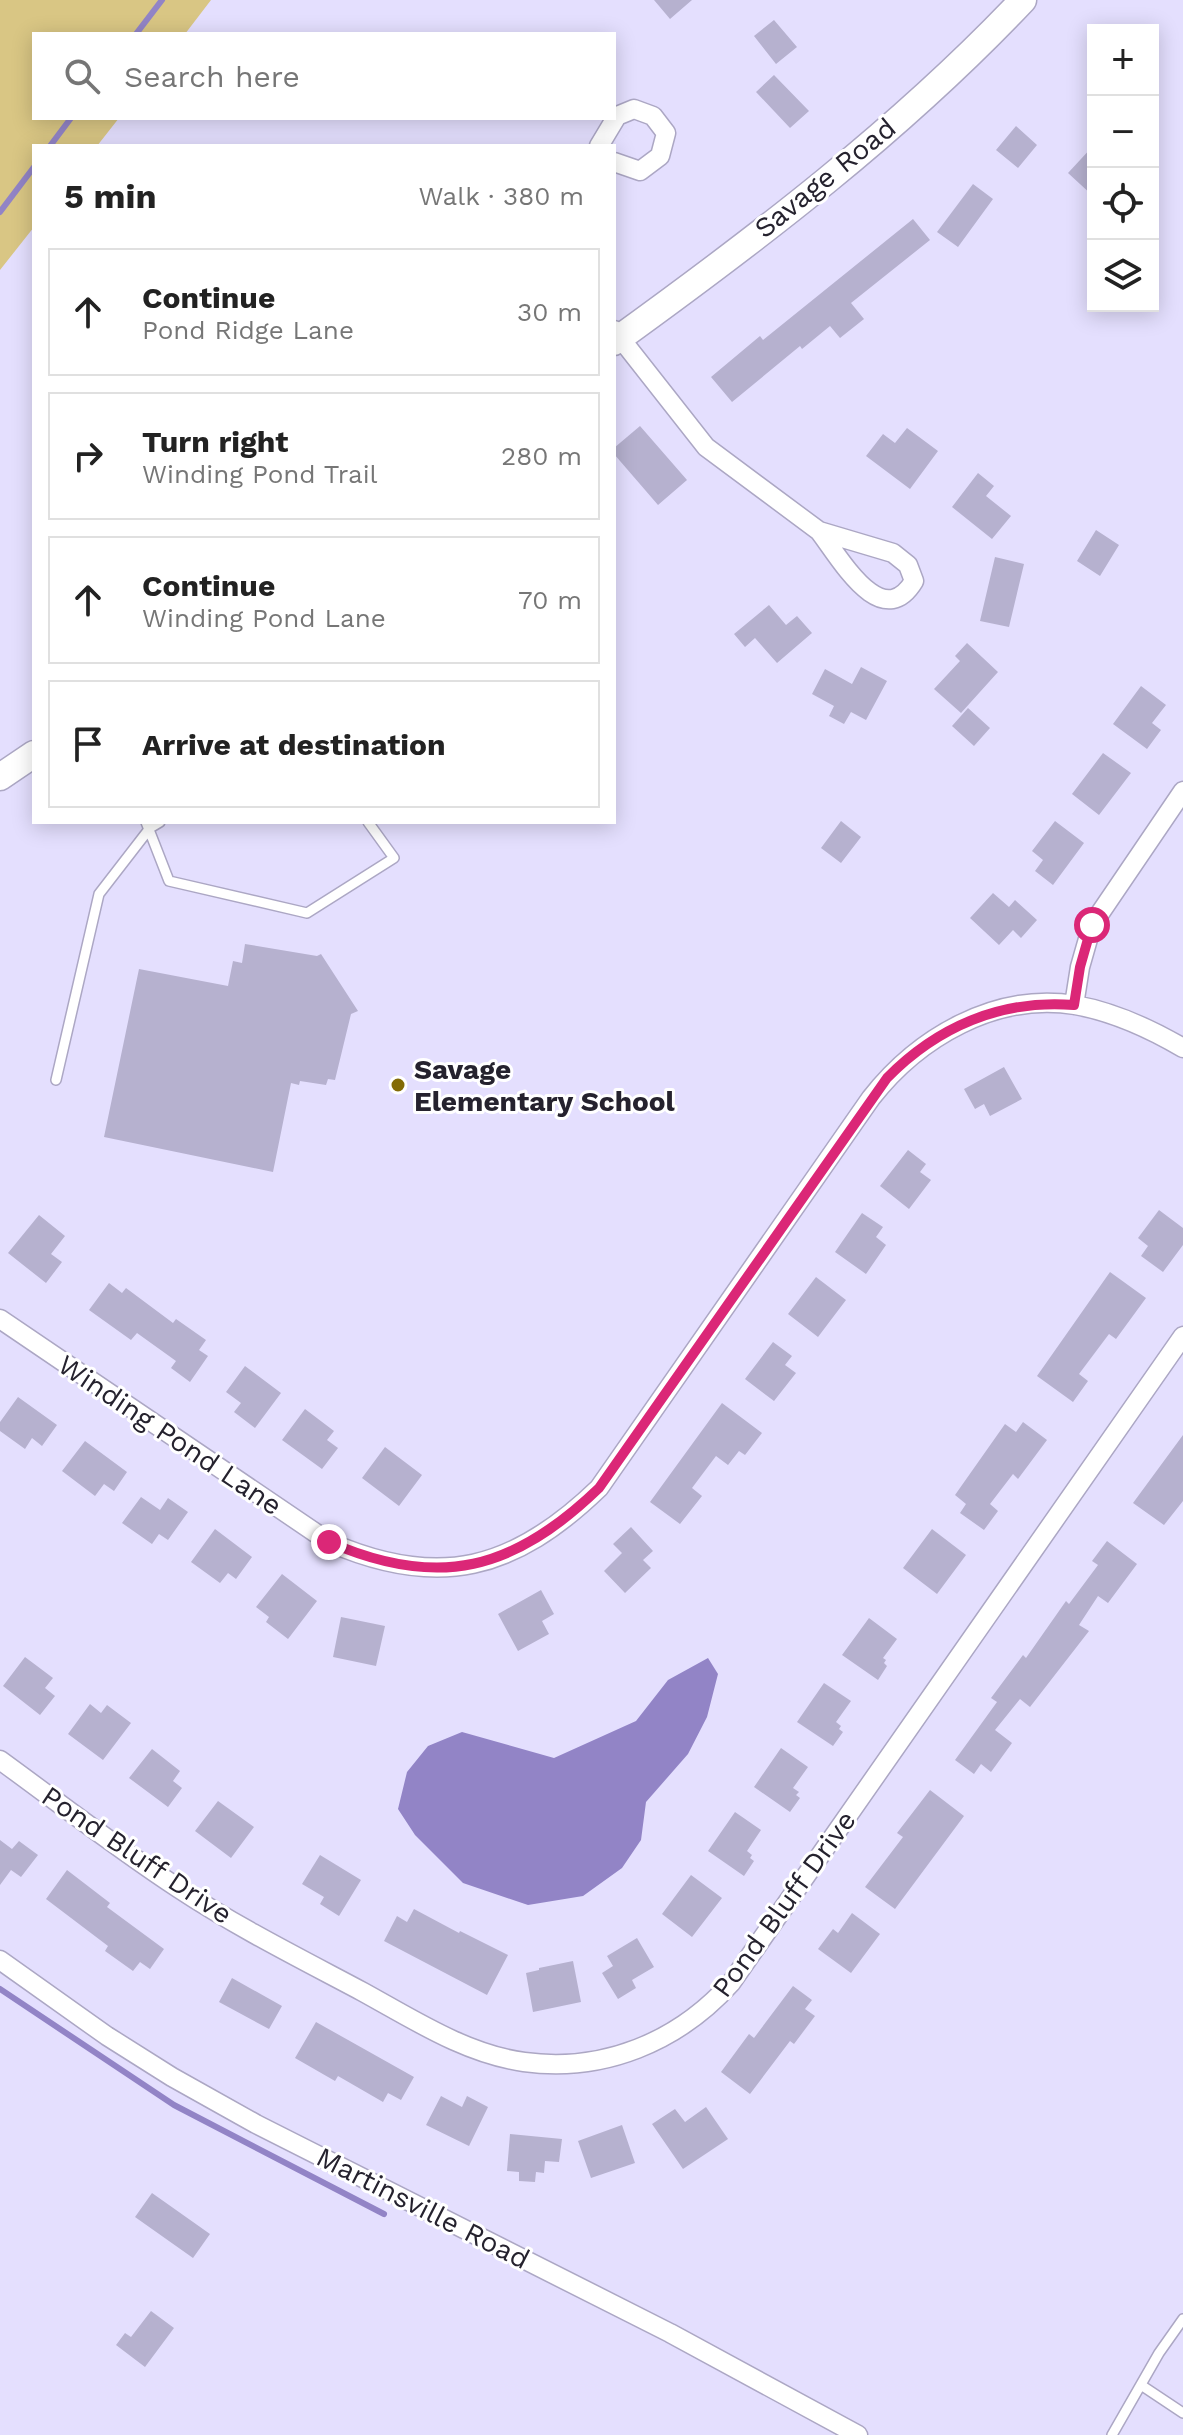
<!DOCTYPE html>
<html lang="en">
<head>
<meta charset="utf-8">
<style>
  :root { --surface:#fff; --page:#f6f6f6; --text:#222; --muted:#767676; --line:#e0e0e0 }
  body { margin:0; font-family:"Work Sans",sans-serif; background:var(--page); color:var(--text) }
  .controls { position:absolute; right:24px; top:24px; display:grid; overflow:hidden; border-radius:0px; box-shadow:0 4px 20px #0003 }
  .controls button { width:72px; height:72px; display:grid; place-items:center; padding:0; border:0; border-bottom:2px solid var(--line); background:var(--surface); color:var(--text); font:40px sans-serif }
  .stop { position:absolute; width:24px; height:24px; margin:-18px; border:6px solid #db2777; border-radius:50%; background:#fff }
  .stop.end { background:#db2777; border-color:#fff; box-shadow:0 2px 8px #0008 }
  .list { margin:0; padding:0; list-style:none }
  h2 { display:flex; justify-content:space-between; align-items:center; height:104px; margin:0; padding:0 32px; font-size:34px }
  h2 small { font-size:26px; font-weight:400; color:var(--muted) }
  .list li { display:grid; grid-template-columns:52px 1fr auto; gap:24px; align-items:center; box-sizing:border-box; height:128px; margin:0 16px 16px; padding:0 16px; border:2px solid var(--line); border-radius:0px }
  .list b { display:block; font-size:30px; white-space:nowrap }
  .list p { margin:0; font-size:26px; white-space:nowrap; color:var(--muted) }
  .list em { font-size:26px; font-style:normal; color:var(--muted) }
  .icon { flex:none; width:44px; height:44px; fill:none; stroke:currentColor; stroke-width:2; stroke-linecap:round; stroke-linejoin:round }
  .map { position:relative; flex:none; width:1183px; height:2435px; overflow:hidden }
  .search { position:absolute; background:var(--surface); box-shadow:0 4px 20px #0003; left:32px; top:32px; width:584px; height:88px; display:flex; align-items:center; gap:20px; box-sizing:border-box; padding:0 28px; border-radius:0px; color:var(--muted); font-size:30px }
  .panel { position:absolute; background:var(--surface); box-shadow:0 4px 20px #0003; left:32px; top:144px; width:584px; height:680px; border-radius:0px }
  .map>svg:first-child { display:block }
  .green { fill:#d9c684 }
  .water { fill:#9284c6 }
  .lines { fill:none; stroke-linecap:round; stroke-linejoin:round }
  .stream { stroke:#9284c6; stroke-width:6 }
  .building { fill:#b6b1cf }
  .lane-casing { stroke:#aca7c4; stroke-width:12 }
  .street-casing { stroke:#aca7c4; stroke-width:21 }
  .secondary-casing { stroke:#aca7c4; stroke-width:29 }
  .lane { stroke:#fff; stroke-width:9 }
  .street { stroke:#fff; stroke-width:18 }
  .secondary { stroke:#fff; stroke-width:26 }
  .route { stroke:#db2777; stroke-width:10 }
  .poi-dot { fill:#836b06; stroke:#fff; stroke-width:3 }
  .labels { text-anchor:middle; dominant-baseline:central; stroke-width:6; stroke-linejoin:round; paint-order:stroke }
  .street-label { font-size:28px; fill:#25222e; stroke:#fff }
  .poi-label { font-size:28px; font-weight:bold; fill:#25222e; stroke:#fff; text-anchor:start }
</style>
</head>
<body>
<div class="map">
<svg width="1183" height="2435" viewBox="0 0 1183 2435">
  <rect width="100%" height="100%" fill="#e4dffe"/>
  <path class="green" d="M 0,0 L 211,0 L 185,34 L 34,34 L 34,118 L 119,118 L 97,146 L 34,146 L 34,227 L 0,270 Z"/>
  <path class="water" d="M 708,1658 L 718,1674 L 707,1717 L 688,1754 L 646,1802 L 641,1840 L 622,1868 L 583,1896 L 528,1905 L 463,1883 L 415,1835 L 398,1809 L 407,1772 L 428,1746 L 462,1732 L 554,1758 L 636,1721 L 668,1680 Z"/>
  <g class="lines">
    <path class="stream" d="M 136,34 L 162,0
      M 50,146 L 71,118
      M 0,212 L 34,167
      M 0,1989 L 174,2105 L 384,2214"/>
  </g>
  <path class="building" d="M 654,0 L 692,0 L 670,19 Z
    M 774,20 L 797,47 L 776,64 L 754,36 Z
    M 774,75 L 809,111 L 790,128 L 756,92 Z
    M 1016,126 L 1037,145 L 1018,168 L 996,150 Z
    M 1093,146 L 1093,196 L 1068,173 Z
    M 973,184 L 993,199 L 958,247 L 937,232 Z
    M 913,219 L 930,240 L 851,303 L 864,319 L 840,338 L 830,326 L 802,349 L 800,346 L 732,402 L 711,377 L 760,336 L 763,340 Z
    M 640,426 L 687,480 L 658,505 L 614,454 L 614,448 Z
    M 907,428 L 938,451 L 910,489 L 866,456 L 883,434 L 895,443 Z
    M 978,473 L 994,486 L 986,496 L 1011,516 L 992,539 L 952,507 Z
    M 1096,530 L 1119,545 L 1100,576 L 1077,561 Z
    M 995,557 L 1024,564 L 1009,627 L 980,621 Z
    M 769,605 L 786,625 L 797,616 L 812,633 L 777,663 L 755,638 L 745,647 L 734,634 Z
    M 967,643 L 998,672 L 961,713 L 934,689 L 960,661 L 955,656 Z
    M 861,667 L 887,681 L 866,720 L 851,712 L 844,724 L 829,716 L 834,706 L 812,694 L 825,669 L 852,684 Z
    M 1141,686 L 1166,705 L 1152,723 L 1161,730 L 1147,749 L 1113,724 Z
    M 968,708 L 990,728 L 974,746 L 952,726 Z
    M 1103,753 L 1131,773 L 1099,815 L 1072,794 Z
    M 841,821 L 861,837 L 841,863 L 821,848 Z
    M 1055,821 L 1084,843 L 1053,885 L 1035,871 L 1043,860 L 1032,851 Z
    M 993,893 L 1009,907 L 1015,900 L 1037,920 L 1021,938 L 1013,930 L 999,945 L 970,918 Z
    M 245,944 L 317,956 L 321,954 L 358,1011 L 351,1014 L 335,1080 L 328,1079 L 326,1085 L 300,1081 L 299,1085 L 291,1083 L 273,1172 L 104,1137 L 139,969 L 228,986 L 233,961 L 242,963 Z
    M 1004,1067 L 1022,1099 L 990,1116 L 984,1104 L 975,1109 L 964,1089 Z
    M 908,1150 L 926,1164 L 920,1172 L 931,1180 L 909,1209 L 880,1186 Z
    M 1159,1210 L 1183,1228 L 1183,1245 L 1163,1272 L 1141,1256 L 1148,1246 L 1138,1238 Z
    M 862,1213 L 883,1227 L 876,1237 L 886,1245 L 866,1274 L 835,1252 Z
    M 39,1215 L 65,1236 L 51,1254 L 62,1262 L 46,1283 L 8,1253 Z
    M 1110,1272 L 1146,1298 L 1116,1339 L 1109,1334 L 1079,1374 L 1088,1381 L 1073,1402 L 1037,1376 Z
    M 816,1277 L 846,1300 L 818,1337 L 788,1314 Z
    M 109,1283 L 122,1293 L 126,1288 L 173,1323 L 176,1319 L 206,1340 L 199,1350 L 208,1356 L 190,1382 L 171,1368 L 176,1361 L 137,1333 L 131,1340 L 89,1310 Z
    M 773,1342 L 792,1356 L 785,1365 L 796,1373 L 774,1401 L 745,1379 Z
    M 245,1366 L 281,1393 L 255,1428 L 234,1412 L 241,1403 L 226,1392 Z
    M 18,1397 L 57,1425 L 42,1446 L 32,1438 L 25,1449 L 0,1431 L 0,1422 Z
    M 722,1403 L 762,1433 L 745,1455 L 739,1451 L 728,1465 L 716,1456 L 692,1488 L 702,1496 L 680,1524 L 650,1502 Z
    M 305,1409 L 334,1431 L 327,1440 L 338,1448 L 322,1469 L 282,1440 Z
    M 1023,1422 L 1047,1440 L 1018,1479 L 1013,1474 L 990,1504 L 998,1511 L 984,1530 L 960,1513 L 966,1504 L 955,1495 L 1005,1424 L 1016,1432 Z
    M 1183,1435 L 1183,1501 L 1164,1525 L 1133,1503 Z
    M 85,1441 L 127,1472 L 114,1491 L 104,1484 L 95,1496 L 62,1471 Z
    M 385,1447 L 422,1475 L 399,1506 L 362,1478 Z
    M 141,1497 L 160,1510 L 168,1498 L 188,1512 L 168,1540 L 159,1534 L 152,1544 L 122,1523 Z
    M 631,1527 L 653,1551 L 643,1560 L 651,1568 L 625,1593 L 604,1571 L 622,1553 L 613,1544 Z
    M 215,1529 L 252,1557 L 236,1579 L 228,1573 L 220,1583 L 191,1562 Z
    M 932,1529 L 966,1555 L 937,1594 L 903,1568 Z
    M 1107,1541 L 1137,1564 L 1108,1603 L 1098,1596 L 1079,1625 L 1089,1631 L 1030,1707 L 1020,1699 L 995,1730 L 1012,1743 L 991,1772 L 981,1764 L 974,1774 L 955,1760 L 997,1702 L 991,1698 L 1023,1655 L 1026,1658 L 1066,1601 L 1069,1604 L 1098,1565 L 1092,1561 Z
    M 282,1574 L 317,1601 L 288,1639 L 266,1622 L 269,1617 L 256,1607 Z
    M 541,1590 L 554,1614 L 542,1621 L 549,1634 L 518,1651 L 498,1614 Z
    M 341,1617 L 385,1626 L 376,1666 L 333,1657 Z
    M 869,1618 L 897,1639 L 883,1658 L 886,1660 L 884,1663 L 887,1666 L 878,1680 L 842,1655 Z
    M 25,1657 L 53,1678 L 45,1688 L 55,1696 L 40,1715 L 3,1686 Z
    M 824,1683 L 851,1701 L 836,1722 L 841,1726 L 839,1729 L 843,1732 L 833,1746 L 797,1722 Z
    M 90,1704 L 101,1713 L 107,1705 L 131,1723 L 103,1760 L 68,1734 Z
    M 781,1748 L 808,1767 L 793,1788 L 799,1792 L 796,1795 L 800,1798 L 790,1812 L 754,1787 Z
    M 152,1749 L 180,1771 L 173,1781 L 182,1788 L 168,1807 L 129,1778 Z
    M 930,1790 L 964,1816 L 895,1909 L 865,1887 L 903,1837 L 897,1833 Z
    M 218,1801 L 254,1827 L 231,1858 L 195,1831 Z
    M 735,1812 L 761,1830 L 747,1851 L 752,1855 L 750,1858 L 754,1861 L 744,1876 L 708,1851 Z
    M 0,1840 L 12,1849 L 19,1841 L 38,1855 L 21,1877 L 11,1870 L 0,1885 Z
    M 320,1855 L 361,1880 L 339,1916 L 320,1904 L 324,1897 L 302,1884 Z
    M 67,1870 L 110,1903 L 107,1907 L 164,1949 L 150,1969 L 140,1962 L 133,1971 L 105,1951 L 108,1946 L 46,1899 Z
    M 691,1875 L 722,1898 L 692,1937 L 662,1914 Z
    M 414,1909 L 459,1933 L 460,1931 L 508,1955 L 487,1995 L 384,1941 L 397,1916 L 407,1922 Z
    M 852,1913 L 880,1934 L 851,1973 L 818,1949 L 833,1929 L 838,1933 Z
    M 637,1938 L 654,1967 L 632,1980 L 636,1988 L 618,1999 L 602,1973 L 613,1966 L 607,1956 Z
    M 573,1961 L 581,2002 L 533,2012 L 526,1973 L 539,1970 L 539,1968 Z
    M 232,1978 L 282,2006 L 269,2029 L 219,2002 Z
    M 793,1986 L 812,2000 L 805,2009 L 815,2016 L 794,2044 L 790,2041 L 750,2094 L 721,2072 L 749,2034 L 754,2038 Z
    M 316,2022 L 414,2077 L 401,2100 L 388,2093 L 383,2102 L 338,2076 L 335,2081 L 295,2058 Z
    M 441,2096 L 462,2107 L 467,2096 L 488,2107 L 469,2146 L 426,2125 Z
    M 706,2107 L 728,2139 L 683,2169 L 652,2124 L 675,2109 L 685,2122 Z
    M 622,2125 L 635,2163 L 591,2178 L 578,2141 Z
    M 510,2134 L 562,2139 L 559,2162 L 545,2161 L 544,2173 L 536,2172 L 535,2182 L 519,2181 L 519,2172 L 507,2171 Z
    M 152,2193 L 210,2234 L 193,2258 L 135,2217 Z
    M 151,2311 L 174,2328 L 145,2367 L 116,2345 L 125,2333 L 131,2337 Z"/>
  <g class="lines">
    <g class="lane-casing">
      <path id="lane" d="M 146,822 L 169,881 L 307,913 L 394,858 L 368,822
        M 56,1080 L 99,894 L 150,828 L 160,822
        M 1141,2385 L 1183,2413
        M 1112,2435 L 1159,2353 L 1183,2319"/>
    </g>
    <g class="street-casing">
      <path id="street" d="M 599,146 L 617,116 L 634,109 L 653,116 L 666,133 L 660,156 L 640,171 L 614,162
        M 614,330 L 706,447 L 819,531 L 893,553 L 908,565 L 914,581 C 882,634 840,558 819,531
        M 1074,1005 L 1080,967 L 1092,925 L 1183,791
        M 0,1319 L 329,1542 C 439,1590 514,1570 599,1488 L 871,1098 C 918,1038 995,992 1075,1005 C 1114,1012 1149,1028 1183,1048
        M 0,1760 C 59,1803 117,1848 178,1888 C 237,1927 301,1959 363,1992 C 414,2020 466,2054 524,2062 C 603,2073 678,2042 731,1983 L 1183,1336
        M 0,1960 L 107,2036 L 172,2077 L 256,2124 L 670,2333 L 858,2435"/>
    </g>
    <g class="secondary-casing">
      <path id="secondary" d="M 614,342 C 758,238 901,129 1023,0
        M 0,777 L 34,754"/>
    </g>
    <use href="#lane" class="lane"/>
    <use href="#street" class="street"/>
    <use href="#secondary" class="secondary"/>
  </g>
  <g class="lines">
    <path class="route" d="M 329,1542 C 439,1590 514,1570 599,1488 L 887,1078 C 937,1027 1001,999 1074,1005 L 1080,967 L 1092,925"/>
  </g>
  <circle class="poi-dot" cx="398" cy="1085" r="8"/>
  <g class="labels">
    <g class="street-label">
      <text transform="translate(825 178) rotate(-39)">Savage Road</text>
      <text transform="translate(170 1435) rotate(34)">Winding Pond Lane</text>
      <text transform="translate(137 1855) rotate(34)">Pond Bluff Drive</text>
      <text transform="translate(784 1904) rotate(-54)">Pond Bluff Drive</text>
      <text transform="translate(423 2208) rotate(27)">Martinsville Road</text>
    </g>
    <g class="poi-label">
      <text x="414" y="1069">Savage<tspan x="414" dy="32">Elementary School</tspan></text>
    </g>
  </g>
</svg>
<div class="controls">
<button>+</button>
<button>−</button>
<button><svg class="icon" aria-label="locate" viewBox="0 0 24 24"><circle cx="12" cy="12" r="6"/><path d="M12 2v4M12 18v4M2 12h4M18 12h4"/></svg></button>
<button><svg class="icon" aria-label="layers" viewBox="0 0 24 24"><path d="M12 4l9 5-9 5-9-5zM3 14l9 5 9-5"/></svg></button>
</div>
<div class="stop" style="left:1092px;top:925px"></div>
<div class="stop end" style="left:329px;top:1542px"></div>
<div class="search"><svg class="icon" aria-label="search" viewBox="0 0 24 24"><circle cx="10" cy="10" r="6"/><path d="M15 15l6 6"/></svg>Search here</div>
<section class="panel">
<h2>5 min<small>Walk · 380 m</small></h2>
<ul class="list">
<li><svg class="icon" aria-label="ahead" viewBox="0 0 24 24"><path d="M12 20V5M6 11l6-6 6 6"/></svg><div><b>Continue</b><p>Pond Ridge Lane</p></div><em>30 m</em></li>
<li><svg class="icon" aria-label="right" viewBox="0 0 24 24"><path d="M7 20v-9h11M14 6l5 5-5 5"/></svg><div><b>Turn right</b><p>Winding Pond Trail</p></div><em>280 m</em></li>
<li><svg class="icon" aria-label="ahead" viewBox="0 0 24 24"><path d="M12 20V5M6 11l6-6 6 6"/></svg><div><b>Continue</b><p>Winding Pond Lane</p></div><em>70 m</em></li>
<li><svg class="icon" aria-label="arrive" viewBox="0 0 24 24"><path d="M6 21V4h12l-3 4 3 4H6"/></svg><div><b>Arrive at destination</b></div></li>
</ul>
</section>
</div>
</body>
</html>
